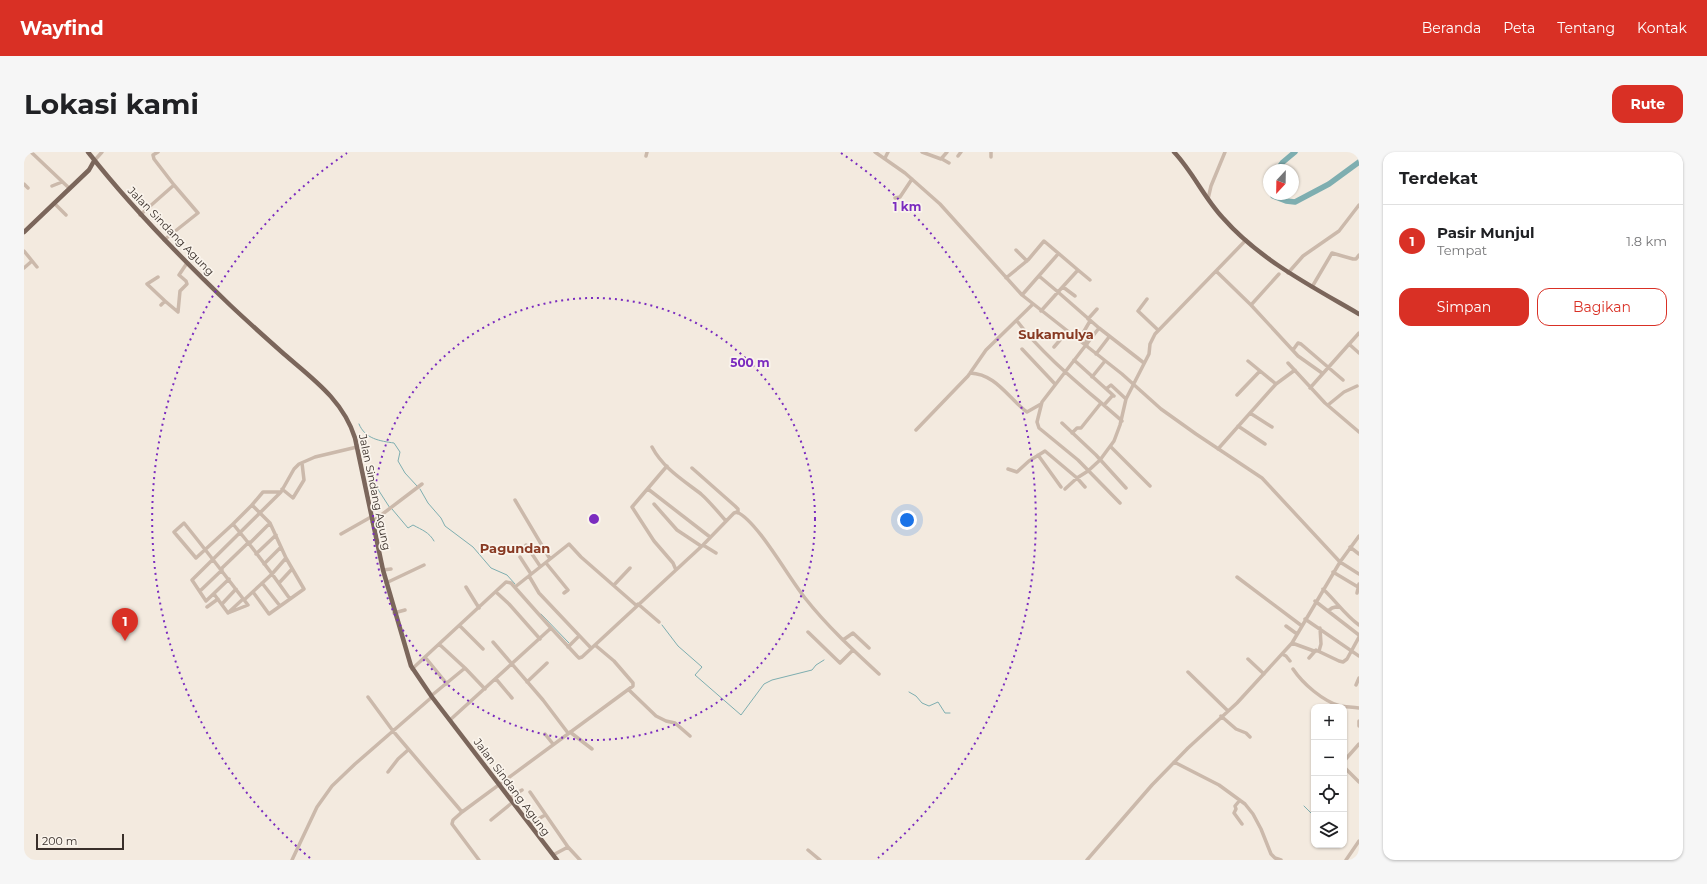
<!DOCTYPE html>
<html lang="id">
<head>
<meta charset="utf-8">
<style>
  :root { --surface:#fff; --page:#f6f6f6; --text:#202124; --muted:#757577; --line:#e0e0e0; --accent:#d93025 }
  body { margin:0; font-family:Montserrat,sans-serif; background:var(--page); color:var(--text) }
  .controls { position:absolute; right:12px; bottom:12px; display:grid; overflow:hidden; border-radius:8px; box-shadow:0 1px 3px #0004 }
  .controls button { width:36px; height:36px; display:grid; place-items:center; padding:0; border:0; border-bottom:1px solid var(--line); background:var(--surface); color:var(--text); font:20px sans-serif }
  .compass { position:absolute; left:1239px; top:12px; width:36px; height:36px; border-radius:50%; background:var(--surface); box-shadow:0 1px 3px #0004; rotate:202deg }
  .scale { position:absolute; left:12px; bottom:10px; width:88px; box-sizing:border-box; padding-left:4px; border:2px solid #392f2a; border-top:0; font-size:11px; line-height:14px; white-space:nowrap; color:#392f2a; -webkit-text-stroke:3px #faf4ec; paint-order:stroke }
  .you { position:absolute; left:883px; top:368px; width:14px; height:14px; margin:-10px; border:3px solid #fff; border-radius:50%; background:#1a73e8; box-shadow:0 0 0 6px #1a73e833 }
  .badge { display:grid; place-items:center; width:26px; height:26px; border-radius:50%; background:var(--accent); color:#fff; font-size:13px; font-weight:700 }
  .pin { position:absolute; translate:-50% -33px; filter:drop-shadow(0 1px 2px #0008) }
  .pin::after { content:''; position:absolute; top:21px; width:14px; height:12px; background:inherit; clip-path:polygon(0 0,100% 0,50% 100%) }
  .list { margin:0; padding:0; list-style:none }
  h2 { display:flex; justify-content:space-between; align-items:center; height:52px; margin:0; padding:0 16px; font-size:17px }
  h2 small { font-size:13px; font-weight:400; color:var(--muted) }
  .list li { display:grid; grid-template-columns:26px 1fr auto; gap:12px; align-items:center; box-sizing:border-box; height:72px; padding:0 16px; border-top:1px solid var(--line) }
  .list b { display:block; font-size:15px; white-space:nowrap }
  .list p { margin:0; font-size:13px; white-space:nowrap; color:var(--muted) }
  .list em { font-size:13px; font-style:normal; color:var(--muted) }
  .actions { display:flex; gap:8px; padding:12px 16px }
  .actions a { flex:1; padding:9px 0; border:1px solid var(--accent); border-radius:12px; text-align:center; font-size:14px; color:var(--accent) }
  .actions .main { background:var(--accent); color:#fff }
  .icon { flex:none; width:22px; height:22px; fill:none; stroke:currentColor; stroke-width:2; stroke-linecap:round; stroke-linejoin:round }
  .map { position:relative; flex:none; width:1335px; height:708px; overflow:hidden; border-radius:12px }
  header { display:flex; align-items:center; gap:24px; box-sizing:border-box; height:56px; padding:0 20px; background:var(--accent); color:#fff }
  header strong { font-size:19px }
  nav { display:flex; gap:22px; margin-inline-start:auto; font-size:14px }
  .intro { display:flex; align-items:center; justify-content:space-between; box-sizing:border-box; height:96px; padding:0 24px }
  h1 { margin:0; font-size:28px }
  .button { padding:10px 18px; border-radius:12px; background:var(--accent); color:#fff; font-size:14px; font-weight:700 }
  main { display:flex; gap:24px; padding:0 24px }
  aside { flex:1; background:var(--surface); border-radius:12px; box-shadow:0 1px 3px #0004 }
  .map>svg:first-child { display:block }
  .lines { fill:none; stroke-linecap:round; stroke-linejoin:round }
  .stream { stroke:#7eaeb0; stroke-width:1 }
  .river { stroke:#7eaeb0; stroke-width:5.5 }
  .minor { stroke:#cbb9ab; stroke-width:3.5 }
  .major { stroke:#7b665b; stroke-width:4.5 }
  .ring { fill:none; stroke:#7b2cbf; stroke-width:2; stroke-dasharray:2 4 }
  .labels { text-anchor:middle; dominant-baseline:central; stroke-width:3.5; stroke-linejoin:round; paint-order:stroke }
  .street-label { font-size:11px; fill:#392f2a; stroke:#faf4ec }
  .quarter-label { font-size:13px; font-weight:bold; fill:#883a23; stroke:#faf4ec }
  .centre { fill:#7b2cbf; stroke:#faf4ec; stroke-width:2 }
  .ring-label { font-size:12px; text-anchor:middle; font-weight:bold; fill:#7b2cbf; stroke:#faf4ec; stroke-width:3.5; stroke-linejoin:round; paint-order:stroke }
</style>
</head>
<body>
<header>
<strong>Wayfind</strong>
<nav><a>Beranda</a><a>Peta</a><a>Tentang</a><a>Kontak</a></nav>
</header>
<div class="intro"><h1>Lokasi kami</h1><a class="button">Rute</a></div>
<main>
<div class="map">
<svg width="1335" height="708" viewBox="0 0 1335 708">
  <rect width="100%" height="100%" fill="#f3eadf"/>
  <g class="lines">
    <path class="stream" d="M 335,272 C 341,287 356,289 370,291 L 376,300 L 374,309 L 381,321 L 393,334
      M 346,325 L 366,356
      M 396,337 L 404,351 L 417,366 L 421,374 L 449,395 L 467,416 L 483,423 L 491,432
      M 368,357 L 384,376 L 389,373 C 398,378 405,380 410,389
      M 517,462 L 545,491
      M 638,473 L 654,494 L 678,515 L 671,523 L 717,563 L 740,532 L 748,528 L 788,518 L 792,513 L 800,508
      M 885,540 L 892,544 L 898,551 L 905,554 L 914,550 L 921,561 L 926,561
      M 1280,654 L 1290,664"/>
    <path class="river" d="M 1253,18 L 1259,10 L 1271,0
      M 1249,42 L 1249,44 L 1262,49 L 1271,50 L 1305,32 L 1335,10"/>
    <path class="minor" d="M 7,0 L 45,36
      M 134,0 L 129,3 L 130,7 L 150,33 L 174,61 L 140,88
      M 851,0 L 881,21 L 916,52 L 998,143 L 1098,222 L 1137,257 L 1172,282 L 1238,326 L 1316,410 L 1335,422
      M 898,0 L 917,7 L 923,0
      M 967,0 L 967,5
      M 0,3 L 3,0
      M 622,4 L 623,0
      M 934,4 L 937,0
      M 861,6 L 864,0
      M 918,7 L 925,11
      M 70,9 L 78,0
      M 0,32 L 4,36
      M 28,34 L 38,30
      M 871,46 L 876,45 L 888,27
      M 1184,47 L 1187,34 L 1201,0
      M 30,51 L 42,63
      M 116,63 L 150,33
      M 992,98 L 1003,109
      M 0,99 L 13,115
      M 0,116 L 8,109
      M 1054,118 L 1066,128
      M 1192,119 L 1227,153 L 1255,122
      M 1264,121 L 1279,104 L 1315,79 L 1335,53
      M 134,125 L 123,132 L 141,149
      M 982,126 L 1004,108 L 1020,89 L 1054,118 L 1034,140 L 1015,124
      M 1039,135 L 1051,144
      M 1288,135 L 1308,101 L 1329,107 L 1332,107 L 1335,103
      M 998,143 L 1034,102
      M 1123,147 L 1114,159 L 1134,178
      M 137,153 L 141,149 L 154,160 L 156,139 L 163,132 L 162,129 L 155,123 L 163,111
      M 1227,153 L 1274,204 L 1298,221
      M 1017,159 L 1034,140 L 1075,176
      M 1064,167 L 1073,157
      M 993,169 C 1021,206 1063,238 1098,269
      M 1325,192 L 1335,201
      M 1063,193 L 1062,190 L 1064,186 L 1059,181 L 1066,169
      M 1030,195 L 1043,180
      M 998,197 L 1031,232
      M 1269,198 L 1274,191 L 1277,192 L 1319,228
      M 1072,202 L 1085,185
      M 1050,208 L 1090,244
      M 1224,209 L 1252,232
      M 1264,211 L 1301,251 L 1335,280
      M 946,221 C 972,222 984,246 1003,260 L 1017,252
      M 1068,225 L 1081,209
      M 1286,236 L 1335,181
      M 1082,237 L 1087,233 L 1102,247
      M 1213,243 L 1236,219
      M 1080,253 L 1089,243
      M 1304,253 L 1320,240 L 1333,234
      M 1226,261 L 1248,275
      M 1038,271 L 1072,303 L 1102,336
      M 1214,274 L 1241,292
      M 892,278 L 944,224 L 962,198 L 1009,152
      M 1048,281 L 1053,276 L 1057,276 L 1077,251
      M 628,295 C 639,316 659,328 677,342 C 686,350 694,360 702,369
      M 1087,295 L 1126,334
      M 1194,297 L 1252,232 L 1271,218
      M 1014,303 L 1037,335
      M 643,314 L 608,355 L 630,389 L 649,411 L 652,418
      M 668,316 L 711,354 L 714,357 L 714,361
      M 984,317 L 993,320 L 1005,309 L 1021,299 L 1053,326 L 1064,319 L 1076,308 L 1090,289 L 1096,273 L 1102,247 L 1125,202 L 1126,192 L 1131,182 L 1222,88
      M 258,337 L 269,346 L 280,328 L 278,311
      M 624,337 L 686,385
      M 1041,337 L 1053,326 L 1061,335
      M 491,348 L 526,407
      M 1096,351 L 1054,308 L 1015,276 L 1013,270 L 1018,250 L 1075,176 L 1120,211
      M 630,352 L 653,378 L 677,394
      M 228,353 L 239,340 L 257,340
      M 348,370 L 398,332
      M 209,372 L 228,353 L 246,371 L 262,406 L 248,422 L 220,448
      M 317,382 L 347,365
      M 226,391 L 246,371
      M 502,393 L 516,414
      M 679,393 L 692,401
      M 1326,395 L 1335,402
      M 232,402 L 252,383
      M 496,405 L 507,422
      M 522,411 L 544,438 L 540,441
      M 240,412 L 257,395
      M 197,417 L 225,390
      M 359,418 L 367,417
      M 1309,420 L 1334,435
      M 505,424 L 515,441 L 567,496
      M 1213,425 L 1278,474
      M 205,427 L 182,449 L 168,428 L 257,340 L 270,317 L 275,312 L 291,305 L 333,295
      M 238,431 L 256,454
      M 255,431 L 268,417
      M 362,431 L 400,413
      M 590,433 L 606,416
      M 442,435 L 455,456
      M 491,435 L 545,392 L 557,405 L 613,454
      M 1299,437 C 1312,449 1321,463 1335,473
      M 176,439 L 198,418
      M 229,440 L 245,462 L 280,437 L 262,406
      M 472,440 L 485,452 L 516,487
      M 1333,441 L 1335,432
      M 190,442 L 204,461
      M 1291,449 L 1335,483
      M 198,452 L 212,437
      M 614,452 L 635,470
      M 183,455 L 194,447
      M 206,459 L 219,447
      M 1304,459 L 1308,456 L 1315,454
      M 204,461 L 224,453 C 203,426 182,398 160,371 L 150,380 L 172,406 L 209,372 C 229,396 248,421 266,447
      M 370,461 L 381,458
      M 1281,467 L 1335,504
      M 436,474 L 459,497
      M 1262,474 L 1273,482
      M 784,480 L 816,511 L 829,498
      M 819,488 L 829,481 L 845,496
      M 469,490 L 519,548 L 544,581
      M 1268,491 L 1290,499 L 1294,499 L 1315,509 L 1319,510 L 1323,507 L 1335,485
      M 415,492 L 441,516
      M 544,495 L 555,484
      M 1295,499 L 1297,492 L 1296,476
      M 1258,502 L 1262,504 L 1266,509
      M 401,505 L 423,532
      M 1285,506 L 1292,498
      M 1224,507 L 1240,522
      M 388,517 L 482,430 L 487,431 L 527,476
      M 1269,517 C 1279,532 1299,549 1316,554 C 1322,555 1329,555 1335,556
      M 1164,520 L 1204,559
      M 472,527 L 488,546
      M 503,530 L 523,511
      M 1332,533 L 1335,526
      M 605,538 L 632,564 L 642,569 L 651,571 L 666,584
      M 407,544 L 441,516 L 461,537
      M 344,545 L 369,579 L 438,660 L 609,534 L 609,531 L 590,509 L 571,493
      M 1197,564 L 1212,577 L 1222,581 L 1226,585
      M 426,568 L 527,476 L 553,504 L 555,506 L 558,505 L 679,393 L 710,361 L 713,360 C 734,370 764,425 781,446 C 803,474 829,498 855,522
      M 1335,569 L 1335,574
      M 546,580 L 568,597
      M 521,582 L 529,592
      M 1320,609 L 1335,592
      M 1150,610 L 1195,633 L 1221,652 L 1229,662 L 1237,677 L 1247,702 L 1251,706 L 1257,708
      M 1320,615 L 1335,630
      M 364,620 L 374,607 L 384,598
      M 506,640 L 544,695
      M 485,646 L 498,638
      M 1216,648 L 1211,654 L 1212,657 L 1210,661 L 1218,672
      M 438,660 L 429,668 L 428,672 L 455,708
      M 467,668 L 489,650
      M 506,672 L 521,663
      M 784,698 L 796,708
      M 529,703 L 544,695 L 556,708
      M 268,708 L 293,655 L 308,634 L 331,612 L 408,545
      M 1063,708 L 1128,633 L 1164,596 L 1213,551 L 1268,491 L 1316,410 L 1335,384
      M 1322,708 L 1335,689"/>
    <path class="major" d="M 64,0 C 107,55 156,105 206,153 C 224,170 242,186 260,202 C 289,227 319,248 331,286 L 359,418 L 387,514 L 408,545 L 533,708
      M 1150,0 C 1169,20 1180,46 1199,66 C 1236,108 1287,134 1335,162
      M 0,80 L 65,18 L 70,9"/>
  </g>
  <g class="ring">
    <circle cx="570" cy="367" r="221"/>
    <path d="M286 706A442 442 0 0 1 323 1M817 1A442 442 0 0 1 854 706"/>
  </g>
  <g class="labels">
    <g class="street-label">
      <text transform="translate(147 79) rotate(46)">Jalan Sindang Agung</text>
      <text transform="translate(351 340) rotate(78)">Jalan Sindang Agung</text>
      <text transform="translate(488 635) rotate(53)">Jalan Sindang Agung</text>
    </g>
    <g class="quarter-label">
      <text x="1032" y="182">Sukamulya</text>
      <text x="491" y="396">Pagundan</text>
    </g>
  </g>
  <circle cx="570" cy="367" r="6" class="centre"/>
  <g class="ring-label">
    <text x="883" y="59">1 km</text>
    <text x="726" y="215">500 m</text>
  </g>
</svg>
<div class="controls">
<button>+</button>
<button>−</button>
<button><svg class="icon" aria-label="locate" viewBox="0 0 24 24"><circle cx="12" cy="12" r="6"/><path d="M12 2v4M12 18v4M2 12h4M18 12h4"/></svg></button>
<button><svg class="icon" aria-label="layers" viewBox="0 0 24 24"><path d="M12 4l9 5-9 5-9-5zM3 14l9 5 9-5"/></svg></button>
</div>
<svg class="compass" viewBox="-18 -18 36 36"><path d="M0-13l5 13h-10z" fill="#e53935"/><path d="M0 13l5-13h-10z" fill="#757577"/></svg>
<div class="scale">200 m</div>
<div class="you"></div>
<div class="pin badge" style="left:101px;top:489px">1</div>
</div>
<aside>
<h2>Terdekat<small></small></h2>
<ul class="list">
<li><span class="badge">1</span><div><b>Pasir Munjul</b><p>Tempat</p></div><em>1.8 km</em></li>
</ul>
<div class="actions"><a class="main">Simpan</a><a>Bagikan</a></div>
</aside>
</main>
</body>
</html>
